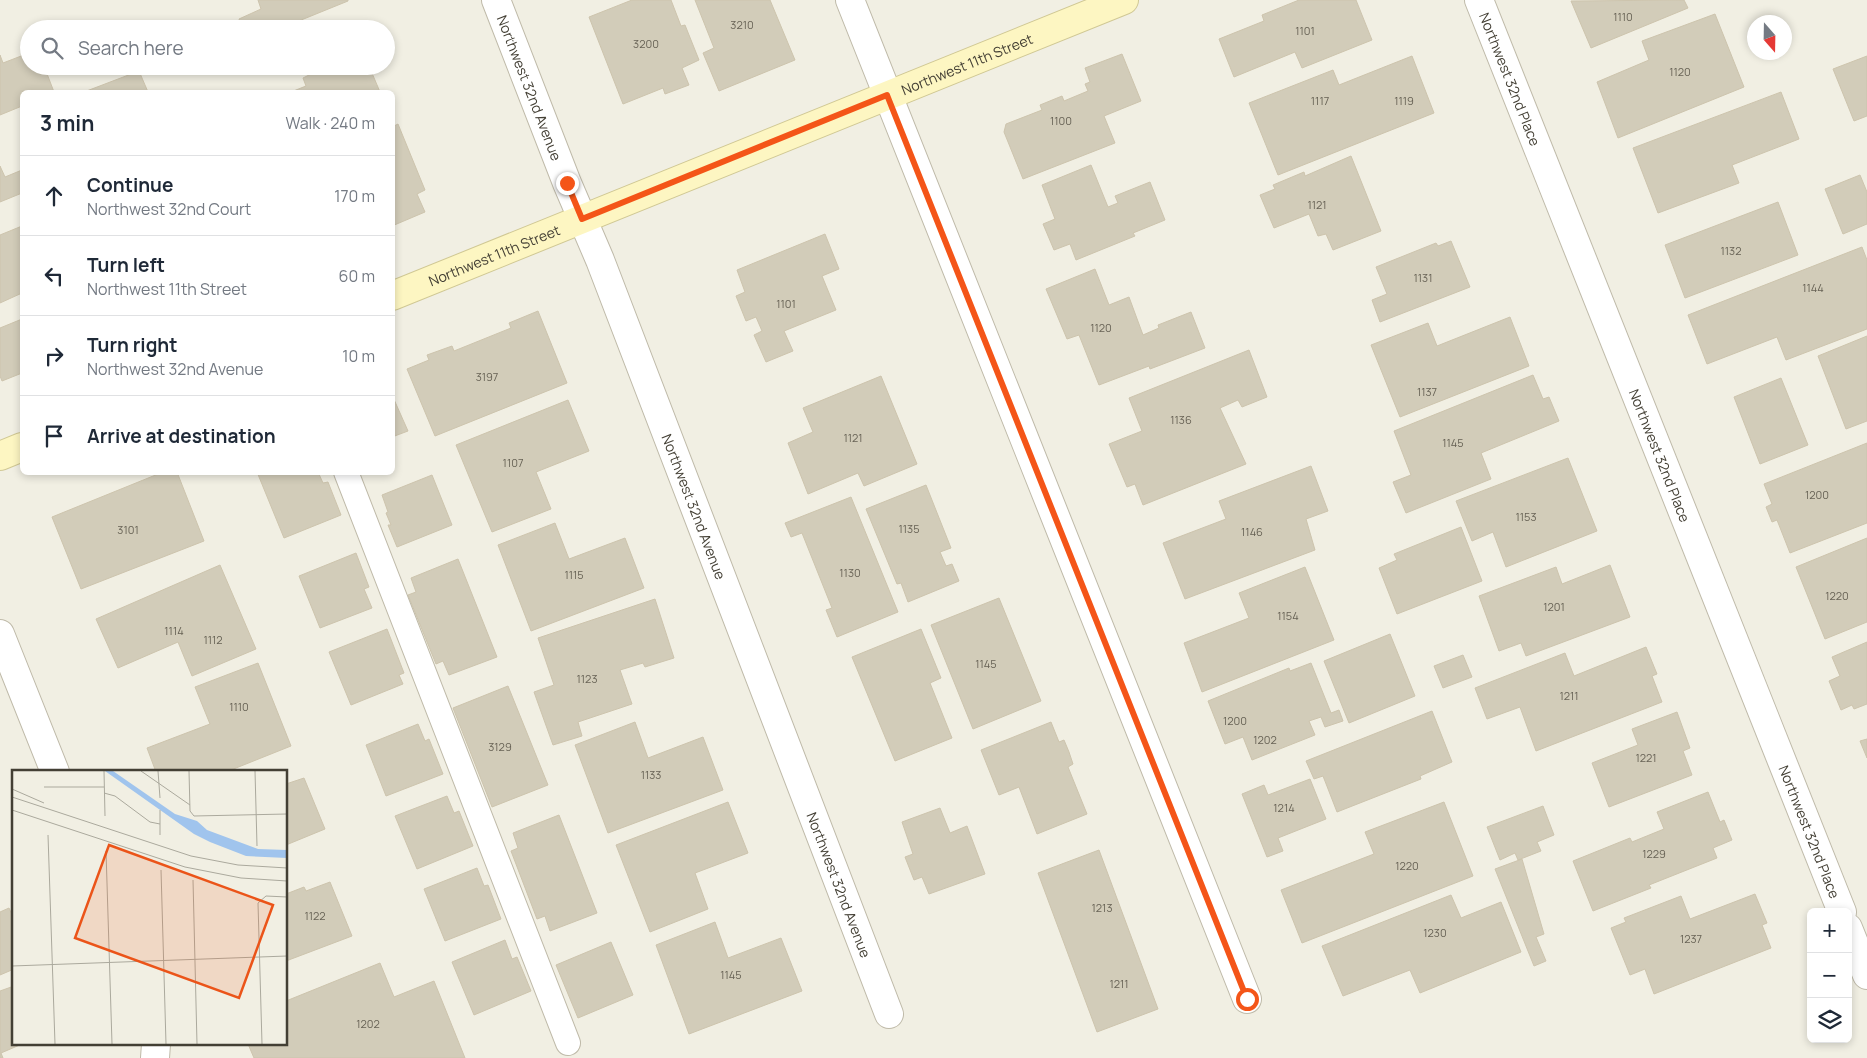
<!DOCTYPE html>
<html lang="en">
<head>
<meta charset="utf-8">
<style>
  :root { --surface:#fff; --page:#f2f2f3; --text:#1f2937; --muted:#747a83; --line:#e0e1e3 }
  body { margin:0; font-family:Manrope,sans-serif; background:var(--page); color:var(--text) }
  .controls { position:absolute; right:15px; bottom:15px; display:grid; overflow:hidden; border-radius:8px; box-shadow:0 2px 8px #0003 }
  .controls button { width:45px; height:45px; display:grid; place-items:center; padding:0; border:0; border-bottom:1px solid var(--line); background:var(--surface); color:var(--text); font:25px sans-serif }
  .compass { position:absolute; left:1747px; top:15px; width:45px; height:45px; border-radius:50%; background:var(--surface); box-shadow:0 2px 8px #0003; rotate:160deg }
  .stop { position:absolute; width:15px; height:15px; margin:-11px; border:4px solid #f45518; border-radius:50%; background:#fff }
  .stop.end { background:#f45518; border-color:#fff; box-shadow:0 1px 5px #0008 }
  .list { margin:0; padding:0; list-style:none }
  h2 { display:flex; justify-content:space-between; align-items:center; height:65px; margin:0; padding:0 20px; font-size:21px }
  h2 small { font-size:16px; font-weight:400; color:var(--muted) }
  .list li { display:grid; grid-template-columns:32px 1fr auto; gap:15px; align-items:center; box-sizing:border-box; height:80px; padding:0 20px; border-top:1px solid var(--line) }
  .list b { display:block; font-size:19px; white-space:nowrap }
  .list p { margin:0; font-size:16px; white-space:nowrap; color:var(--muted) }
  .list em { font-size:16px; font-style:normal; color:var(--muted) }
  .icon { flex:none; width:28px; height:28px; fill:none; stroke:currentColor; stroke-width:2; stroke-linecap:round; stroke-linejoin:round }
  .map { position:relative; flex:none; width:1867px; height:1058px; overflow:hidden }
  .search { position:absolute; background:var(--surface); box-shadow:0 2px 8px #0003; left:20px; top:20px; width:375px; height:55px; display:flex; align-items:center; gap:12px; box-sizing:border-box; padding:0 18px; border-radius:28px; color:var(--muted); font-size:19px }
  .panel { position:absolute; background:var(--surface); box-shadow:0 2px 8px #0003; left:20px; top:90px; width:375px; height:385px; border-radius:8px }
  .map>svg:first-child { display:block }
  .building { fill:#d2ccb9; stroke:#cdc4ad }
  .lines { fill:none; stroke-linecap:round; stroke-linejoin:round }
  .lane-casing { stroke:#bfbaa9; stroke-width:26 }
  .street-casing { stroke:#bfbaa9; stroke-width:30 }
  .secondary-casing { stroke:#d0c894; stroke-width:30 }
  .lane { stroke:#fff; stroke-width:24 }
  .street { stroke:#fff; stroke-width:28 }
  .secondary { stroke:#fdf6c2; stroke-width:28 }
  .route { stroke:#f45518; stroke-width:6 }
  .labels { text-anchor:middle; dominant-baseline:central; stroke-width:4.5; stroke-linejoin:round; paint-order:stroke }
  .number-label { font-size:11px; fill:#676255 }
  .street-label { font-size:14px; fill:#433f34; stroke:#fff }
  .inset-road { fill:none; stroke:#aba99d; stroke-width:1 }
  .view { fill:#eb5419; fill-opacity:0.15; stroke:#eb5419; stroke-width:2.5 }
  .inset-edge { fill:none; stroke:#433f34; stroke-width:2.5 }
</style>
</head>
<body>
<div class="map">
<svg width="1867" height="1058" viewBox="0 0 1867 1058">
  <rect width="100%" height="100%" fill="#f1efe3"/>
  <path class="building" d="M 258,0 L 348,0 L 348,1 L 279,29 L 242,29 L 239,19 L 261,9 Z
    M 632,0 L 671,0 L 681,26 L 685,25 L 699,60 L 682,68 L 689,85 L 665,94 L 663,88 L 623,104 L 589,17 Z
    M 695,0 L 770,0 L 795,60 L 719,91 L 703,53 L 714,48 Z
    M 1299,0 L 1356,0 L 1372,40 L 1302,68 L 1295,52 L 1234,77 L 1219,39 L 1264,21 L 1262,15 Z
    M 1684,0 L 1688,8 L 1591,48 L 1571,1 Z
    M 1715,14 L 1744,87 L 1618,138 L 1597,82 L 1649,60 L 1642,41 Z
    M 29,53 L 29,66 L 44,66 L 54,92 L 22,92 L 22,106 L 0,115 L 0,55 L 3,63 Z
    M 1122,54 L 1141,101 L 1104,116 L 1115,143 L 1023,179 L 1004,132 L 1006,124 L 1042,110 L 1040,105 L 1062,96 L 1064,101 L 1088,91 L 1085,84 L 1090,82 L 1085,68 Z
    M 1412,56 L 1434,113 L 1278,175 L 1249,103 L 1333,70 L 1339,85 Z
    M 1867,56 L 1867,116 L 1854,121 L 1833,69 Z
    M 313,66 L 369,66 L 380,92 L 291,92 L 306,86 L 303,78 L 315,72 Z
    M 139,71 L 148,92 L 84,92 Z
    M 1781,92 L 1799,139 L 1732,165 L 1739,183 L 1658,213 L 1633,148 Z
    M 398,124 L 425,190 L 417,194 L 425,212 L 392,226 L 392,127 Z
    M 1351,156 L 1381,231 L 1333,250 L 1326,234 L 1318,236 L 1309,214 L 1274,228 L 1260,195 L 1275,189 L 1273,185 L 1304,172 L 1305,176 Z
    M 1091,165 L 1108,207 L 1118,203 L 1115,196 L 1150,182 L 1165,220 L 1133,233 L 1135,236 L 1076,260 L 1070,244 L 1054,250 L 1043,224 L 1055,219 L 1042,185 Z
    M 0,166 L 5,177 L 22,170 L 22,193 L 0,202 Z
    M 1860,175 L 1867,192 L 1867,224 L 1843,234 L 1825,189 Z
    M 1778,202 L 1798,255 L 1685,298 L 1665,245 Z
    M 22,226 L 22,293 L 0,303 L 0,235 Z
    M 825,234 L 839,269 L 822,276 L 836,310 L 784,331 L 793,351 L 766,362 L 754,335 L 762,331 L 756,317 L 746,321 L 736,296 L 745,292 L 737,270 Z
    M 1451,241 L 1470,287 L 1380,322 L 1372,300 L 1387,294 L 1376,267 L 1436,243 L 1438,246 Z
    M 1862,247 L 1867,260 L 1867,329 L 1786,360 L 1777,337 L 1707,364 L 1688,315 Z
    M 1095,269 L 1109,305 L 1129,297 L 1143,335 L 1159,328 L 1158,325 L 1191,312 L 1205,348 L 1150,369 L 1149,366 L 1099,385 L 1079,335 L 1067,339 L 1046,289 Z
    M 538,311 L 567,383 L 435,436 L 407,369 L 429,360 L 427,355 L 452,346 L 454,351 L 511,328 L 509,323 Z
    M 1510,317 L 1529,366 L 1400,417 L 1371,345 L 1428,323 L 1437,346 Z
    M 22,319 L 22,373 L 2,381 L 0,376 L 0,328 Z
    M 1867,336 L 1867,421 L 1846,429 L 1818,356 Z
    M 1249,350 L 1267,397 L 1242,407 L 1238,400 L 1220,408 L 1246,464 L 1143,505 L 1135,484 L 1127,487 L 1109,444 L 1142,431 L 1129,398 Z
    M 1533,375 L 1543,399 L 1549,397 L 1559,421 L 1481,453 L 1491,479 L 1406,513 L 1393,482 L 1411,475 L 1394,431 Z
    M 881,376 L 917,464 L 864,486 L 858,473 L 808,494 L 788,443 L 813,432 L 803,408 Z
    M 1781,378 L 1808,445 L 1760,464 L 1734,397 Z
    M 392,395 L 408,431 L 392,437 Z
    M 568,400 L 589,451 L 536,472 L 551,509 L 492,532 L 456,445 Z
    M 1867,443 L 1867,523 L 1790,553 L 1777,520 L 1772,522 L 1766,507 L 1772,504 L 1764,484 Z
    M 1568,458 L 1597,531 L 1506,567 L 1493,532 L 1472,541 L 1456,501 Z
    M 1311,466 L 1328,511 L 1306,519 L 1315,550 L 1185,599 L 1163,543 L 1226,519 L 1219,501 Z
    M 163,472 L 177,472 L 204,541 L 81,589 L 52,517 Z
    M 257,472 L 318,472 L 323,483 L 328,482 L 341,515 L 284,538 Z
    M 432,475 L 452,525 L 397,547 L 388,525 L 391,525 L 386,513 L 388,512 L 382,495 Z
    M 926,485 L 951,548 L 940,552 L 946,566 L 952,564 L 959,581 L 908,602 L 901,583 L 897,584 L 866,509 Z
    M 851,497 L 898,612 L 837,637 L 826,610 L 832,608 L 802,533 L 791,537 L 785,523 Z
    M 555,523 L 569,559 L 625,538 L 644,588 L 531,631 L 498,545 Z
    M 1461,527 L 1482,581 L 1397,614 L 1379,568 L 1397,560 L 1394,554 Z
    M 1867,538 L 1867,622 L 1825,639 L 1796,567 Z
    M 356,553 L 369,587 L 364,589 L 372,608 L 320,628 L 299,576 Z
    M 458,559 L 497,657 L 449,675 L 443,661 L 436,664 L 408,595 L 416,592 L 411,578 Z
    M 220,565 L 256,649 L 192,676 L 178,642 L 118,668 L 96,619 Z
    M 1610,565 L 1630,617 L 1526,656 L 1521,643 L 1499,651 L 1479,596 L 1556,567 L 1562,584 Z
    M 1305,567 L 1334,640 L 1202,692 L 1184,643 L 1249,618 L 1239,593 Z
    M 999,598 L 1041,701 L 973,729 L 931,625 Z
    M 655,599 L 674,658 L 645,667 L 643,663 L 620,670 L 632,704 L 578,722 L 582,736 L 553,745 L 534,692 L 554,685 L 538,638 Z
    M 387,629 L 404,673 L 399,675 L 403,684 L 351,705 L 329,652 Z
    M 921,629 L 941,678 L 930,683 L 952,738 L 895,761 L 852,657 Z
    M 1390,634 L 1415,696 L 1349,723 L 1324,661 Z
    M 1867,642 L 1867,704 L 1854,709 L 1852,705 L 1841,710 L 1829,681 L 1840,676 L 1832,657 Z
    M 1646,647 L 1657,674 L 1652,676 L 1662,702 L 1536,751 L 1520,707 L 1487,719 L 1475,688 L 1565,653 L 1574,676 Z
    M 1463,655 L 1472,677 L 1443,688 L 1434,666 Z
    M 258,663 L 291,746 L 226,772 L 156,772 L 147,748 L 210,724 L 195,687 Z
    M 1311,663 L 1331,713 L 1339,710 L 1343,721 L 1325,727 L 1321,717 L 1309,721 L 1315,735 L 1252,760 L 1243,737 L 1225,744 L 1208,701 L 1289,668 L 1290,671 Z
    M 508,686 L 548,785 L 492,807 L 453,708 Z
    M 1432,711 L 1452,762 L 1420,776 L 1421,779 L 1337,812 L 1323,776 L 1314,779 L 1306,761 Z
    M 1677,712 L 1690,748 L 1683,751 L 1692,775 L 1609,807 L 1592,763 L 1638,745 L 1632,729 Z
    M 635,722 L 648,758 L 703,737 L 723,790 L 608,833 L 575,745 Z
    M 1051,722 L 1059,742 L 1064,740 L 1069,752 L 1073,764 L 1068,767 L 1087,814 L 1037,834 L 1019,787 L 999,795 L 981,750 Z
    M 418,724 L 425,741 L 429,739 L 443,774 L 386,796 L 366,745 Z
    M 1867,739 L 1867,758 L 1860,741 Z
    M 304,778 L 325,829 L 286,845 L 286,784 Z
    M 1310,779 L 1326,819 L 1278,838 L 1283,851 L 1267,857 L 1242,794 L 1264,785 L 1268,795 Z
    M 1708,792 L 1720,822 L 1724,820 L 1732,840 L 1713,848 L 1717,858 L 1649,885 L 1651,888 L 1593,911 L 1573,861 L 1630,838 L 1632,842 L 1664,829 L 1657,812 Z
    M 447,796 L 454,813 L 459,811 L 473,846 L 417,869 L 395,816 Z
    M 728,802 L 748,853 L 695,873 L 708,909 L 650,932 L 616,845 Z
    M 1444,802 L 1473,876 L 1302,943 L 1281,890 L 1374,854 L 1365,832 Z
    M 1543,806 L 1554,835 L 1537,842 L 1541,851 L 1518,860 L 1515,853 L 1500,860 L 1487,827 Z
    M 940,808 L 950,833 L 967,826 L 985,874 L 929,894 L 922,877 L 914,880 L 905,857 L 913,854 L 902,822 Z
    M 559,815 L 597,913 L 550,931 L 545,916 L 537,919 L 511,851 L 518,848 L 513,833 Z
    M 1099,850 L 1158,1009 L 1097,1032 L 1038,873 Z
    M 1522,859 L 1544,934 L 1536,937 L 1546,961 L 1534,966 L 1495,869 Z
    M 477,868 L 484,886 L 488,885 L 501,919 L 445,941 L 424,889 Z
    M 330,882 L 352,936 L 286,961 L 286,894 L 304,887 L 306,891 Z
    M 1755,894 L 1767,923 L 1762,925 L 1771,948 L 1654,994 L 1645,969 L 1630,975 L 1611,928 L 1626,922 L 1624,918 L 1681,896 L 1690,919 Z
    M 1451,895 L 1461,918 L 1501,902 L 1521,952 L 1420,993 L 1410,970 L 1343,996 L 1322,946 Z
    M 9,908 L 14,919 L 14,969 L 0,975 L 0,912 Z
    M 715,922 L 728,958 L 781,938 L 802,991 L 689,1034 L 656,945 Z
    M 505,940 L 512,959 L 517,957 L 531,991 L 474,1015 L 452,962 Z
    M 611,942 L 633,995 L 578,1018 L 556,965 Z
    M 380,963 L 394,997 L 434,981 L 465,1058 L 254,1058 L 248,1044 L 286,1044 L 286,1001 Z
    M 14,986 L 14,1044 L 22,1044 L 1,1053 L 3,1058 L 0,1058 L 0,991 Z"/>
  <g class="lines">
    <g class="lane-casing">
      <path id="lane" d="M 346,472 L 568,1043"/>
    </g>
    <g class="street-casing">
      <g id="street">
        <path id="s1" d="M 496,0 L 567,183 L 600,260 L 889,1014"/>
        <path d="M 850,0 L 1247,999"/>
        <path id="s2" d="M 1479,0 L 1842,912"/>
        <path d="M 0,634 L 55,772"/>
        <path d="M 1848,928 L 1867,975"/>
        <path d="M 155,1058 L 156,1044"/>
      </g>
    </g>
    <g class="secondary-casing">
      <g id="secondary">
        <path id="s3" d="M 392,296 L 1124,0"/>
        <path d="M 0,456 L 22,447"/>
      </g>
    </g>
    <use href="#lane" class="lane"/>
    <use href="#street" class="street"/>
    <use href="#secondary" class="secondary"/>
  </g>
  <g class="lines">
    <path class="route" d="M 567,183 L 582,219 L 887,95 L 1247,999"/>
  </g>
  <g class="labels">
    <g class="number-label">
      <text x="1623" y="16">1110</text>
      <text x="742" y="24">3210</text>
      <text x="1305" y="30">1101</text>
      <text x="646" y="43">3200</text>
      <text x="1680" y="71">1120</text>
      <text x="1320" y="100">1117</text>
      <text x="1404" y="100">1119</text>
      <text x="1061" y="120">1100</text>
      <text x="1317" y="204">1121</text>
      <text x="1731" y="250">1132</text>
      <text x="1423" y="277">1131</text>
      <text x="1813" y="287">1144</text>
      <text x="786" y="303">1101</text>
      <text x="1101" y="327">1120</text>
      <text x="487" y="376">3197</text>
      <text x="1427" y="391">1137</text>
      <text x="1181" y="419">1136</text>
      <text x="853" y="437">1121</text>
      <text x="1453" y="442">1145</text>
      <text x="513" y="462">1107</text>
      <text x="1817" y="494">1200</text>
      <text x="1526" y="516">1153</text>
      <text x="909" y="528">1135</text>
      <text x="128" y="529">3101</text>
      <text x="1252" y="531">1146</text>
      <text x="850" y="572">1130</text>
      <text x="574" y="574">1115</text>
      <text x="1837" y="595">1220</text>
      <text x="1554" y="606">1201</text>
      <text x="1288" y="615">1154</text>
      <text x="174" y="630">1114</text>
      <text x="213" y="639">1112</text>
      <text x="986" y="663">1145</text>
      <text x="587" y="678">1123</text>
      <text x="1569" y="695">1211</text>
      <text x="239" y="706">1110</text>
      <text x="1235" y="720">1200</text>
      <text x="1265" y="739">1202</text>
      <text x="500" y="746">3129</text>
      <text x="1646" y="757">1221</text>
      <text x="651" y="774">1133</text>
      <text x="1284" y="807">1214</text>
      <text x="1654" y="853">1229</text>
      <text x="1407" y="865">1220</text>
      <text x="1102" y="907">1213</text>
      <text x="315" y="915">1122</text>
      <text x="1435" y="932">1230</text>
      <text x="1691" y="938">1237</text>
      <text x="731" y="974">1145</text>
      <text x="1119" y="983">1211</text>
      <text x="368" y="1023">1202</text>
    </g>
    <g class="street-label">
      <text stroke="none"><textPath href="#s3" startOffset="620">Northwest 11th Street</textPath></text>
      <text stroke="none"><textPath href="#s2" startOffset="85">Northwest 32nd Place</textPath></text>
      <text stroke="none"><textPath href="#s1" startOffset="94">Northwest 32nd Avenue</textPath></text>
      <text stroke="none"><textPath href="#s3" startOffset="110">Northwest 11th Street</textPath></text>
      <text stroke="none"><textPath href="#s2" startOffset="490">Northwest 32nd Place</textPath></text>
      <text stroke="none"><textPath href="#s1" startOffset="544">Northwest 32nd Avenue</textPath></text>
      <text stroke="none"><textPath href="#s2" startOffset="895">Northwest 32nd Place</textPath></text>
      <text stroke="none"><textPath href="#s1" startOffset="949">Northwest 32nd Avenue</textPath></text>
    </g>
  </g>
  <g transform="translate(12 770)">
    <rect width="275" height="275" fill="#f1efe3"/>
    <path d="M 93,1 L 101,1 L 163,44 L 185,51 L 195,60 L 246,79 L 275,80 L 275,88 L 234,86 L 198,72 L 182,64 Z" fill="#a0c4ed"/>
    <path class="inset-road" d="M 92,1 L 93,46M 129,1 L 178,35M 146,1 L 148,28M 177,1 L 178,41 L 182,46 L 275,44M 243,1 L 245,76M 32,17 L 92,17M 0,19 L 32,33M 92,23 L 103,26 L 138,52 L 148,54M 0,27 L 179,86 L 226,95 L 275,98M 0,40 L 173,97 L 229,108 L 275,111M 148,40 L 148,65M 36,65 L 43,274M 94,81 L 100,274M 149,100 L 154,274M 181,110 L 185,274M 0,196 L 275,186M 250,274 L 246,133 L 254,126 L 275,127"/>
    <path class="view" d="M 97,75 L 261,135 L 227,228 L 63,168 Z"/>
    <rect width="275" height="275" class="inset-edge"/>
  </g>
</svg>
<div class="controls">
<button>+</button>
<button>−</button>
<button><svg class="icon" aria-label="layers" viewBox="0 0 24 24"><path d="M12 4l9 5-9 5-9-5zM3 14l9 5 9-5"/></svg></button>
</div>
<svg class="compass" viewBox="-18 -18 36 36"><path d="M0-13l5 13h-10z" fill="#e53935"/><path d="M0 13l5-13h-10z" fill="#747a83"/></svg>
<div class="stop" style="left:1247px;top:999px"></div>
<div class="stop end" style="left:567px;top:183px"></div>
<div class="search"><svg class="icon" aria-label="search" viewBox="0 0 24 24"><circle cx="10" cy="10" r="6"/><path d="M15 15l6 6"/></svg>Search here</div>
<section class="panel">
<h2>3 min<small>Walk · 240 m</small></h2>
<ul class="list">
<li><svg class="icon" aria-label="ahead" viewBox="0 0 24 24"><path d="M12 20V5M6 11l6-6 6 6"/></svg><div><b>Continue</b><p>Northwest 32nd Court</p></div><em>170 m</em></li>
<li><svg class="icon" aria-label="left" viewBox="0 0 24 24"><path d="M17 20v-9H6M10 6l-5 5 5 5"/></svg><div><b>Turn left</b><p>Northwest 11th Street</p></div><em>60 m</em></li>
<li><svg class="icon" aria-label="right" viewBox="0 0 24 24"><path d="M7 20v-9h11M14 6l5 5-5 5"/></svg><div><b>Turn right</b><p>Northwest 32nd Avenue</p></div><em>10 m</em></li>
<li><svg class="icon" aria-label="arrive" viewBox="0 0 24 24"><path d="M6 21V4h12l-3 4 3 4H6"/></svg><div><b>Arrive at destination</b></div></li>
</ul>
</section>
</div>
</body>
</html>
